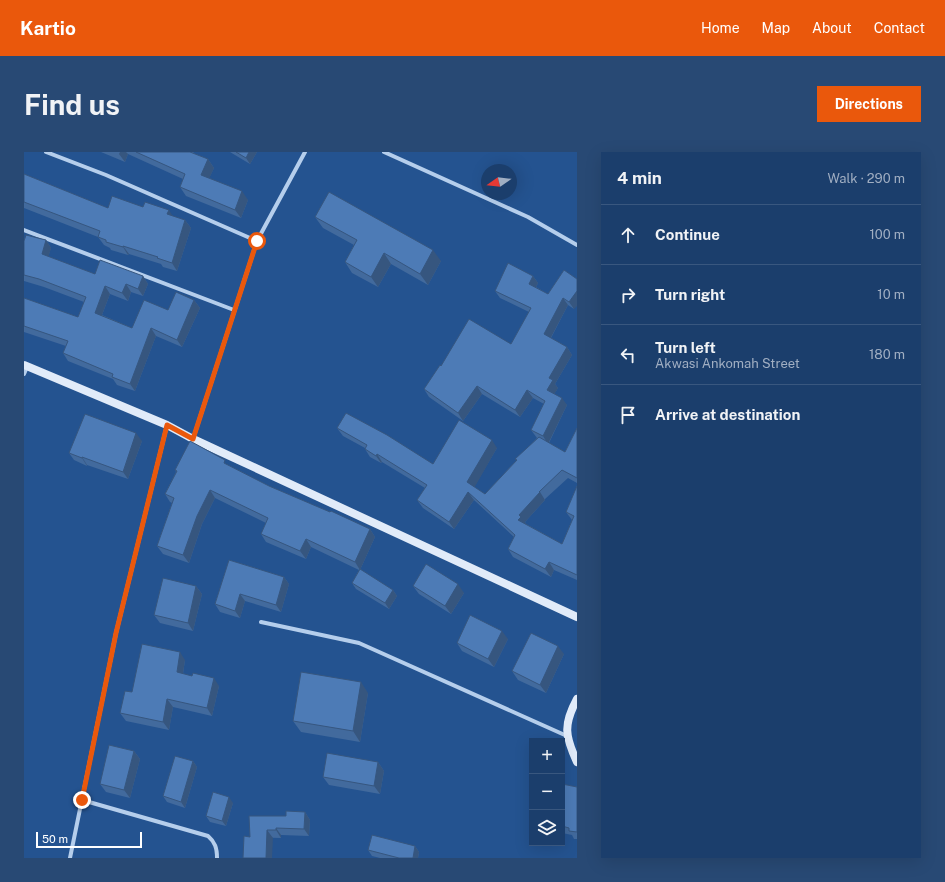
<!DOCTYPE html>
<html lang="en">
<head>
<meta charset="utf-8">
<style>
  :root { --surface:#1b3e6c; --page:#284974; --text:#f1f3f6; --muted:#a0aec2; --line:#39577f; --accent:#ea580c }
  body { margin:0; font-family:"Public Sans",sans-serif; background:var(--page); color:var(--text) }
  .controls { position:absolute; right:12px; bottom:12px; display:grid; overflow:hidden; border-radius:0px; box-shadow:0 4px 16px #0002 }
  .controls button { width:36px; height:36px; display:grid; place-items:center; padding:0; border:0; border-bottom:1px solid var(--line); background:var(--surface); color:var(--text); font:20px sans-serif }
  .compass { position:absolute; left:457px; top:12px; width:36px; height:36px; border-radius:50%; background:var(--surface); box-shadow:0 4px 16px #0002; rotate:256deg }
  .scale { position:absolute; left:12px; bottom:10px; width:106px; box-sizing:border-box; padding-left:4px; border:2px solid #fff; border-top:0; font-size:11px; line-height:14px; white-space:nowrap; color:#fff; -webkit-text-stroke:3px #245390; paint-order:stroke }
  .stop { position:absolute; width:12px; height:12px; margin:-9px; border:3px solid #ea580c; border-radius:50%; background:#fff }
  .stop.end { background:#ea580c; border-color:#fff; box-shadow:0 1px 4px #0008 }
  .list { margin:0; padding:0; list-style:none }
  h2 { display:flex; justify-content:space-between; align-items:center; height:52px; margin:0; padding:0 16px; font-size:17px }
  h2 small { font-size:13px; font-weight:400; color:var(--muted) }
  .list li { display:grid; grid-template-columns:26px 1fr auto; gap:12px; align-items:center; box-sizing:border-box; height:60px; padding:0 16px; border-top:1px solid var(--line) }
  .list b { display:block; font-size:15px; white-space:nowrap }
  .list p { margin:0; font-size:13px; white-space:nowrap; color:var(--muted) }
  .list em { font-size:13px; font-style:normal; color:var(--muted) }
  .icon { flex:none; width:22px; height:22px; fill:none; stroke:currentColor; stroke-width:2; stroke-linecap:round; stroke-linejoin:round }
  .map { position:relative; flex:none; width:553px; height:706px; overflow:hidden; border-radius:0px }
  header { display:flex; align-items:center; gap:24px; box-sizing:border-box; height:56px; padding:0 20px; background:var(--accent); color:#fff }
  header strong { font-size:19px }
  nav { display:flex; gap:22px; margin-inline-start:auto; font-size:14px }
  .intro { display:flex; align-items:center; justify-content:space-between; box-sizing:border-box; height:96px; padding:0 24px }
  h1 { margin:0; font-size:28px }
  .button { padding:10px 18px; border-radius:0px; background:var(--accent); color:#fff; font-size:14px; font-weight:700 }
  main { display:flex; gap:24px; padding:0 24px }
  aside { flex:1; background:var(--surface); border-radius:0px; box-shadow:0 4px 16px #0002 }
  .map>svg:first-child { display:block }
  .lines { fill:none; stroke-linecap:round; stroke-linejoin:round }
  .street { stroke:#b5ceec; stroke-width:4 }
  .secondary { stroke:#e1ebf9; stroke-width:8 }
  .wall { fill:#426a9d }
  .shaded-wall { fill:#36567f }
  .building { fill:#4d7bb6; stroke:#36567f }
  .route { stroke:#ea580c; stroke-width:5 }
</style>
</head>
<body>
<header>
<strong>Kartio</strong>
<nav><a>Home</a><a>Map</a><a>About</a><a>Contact</a></nav>
</header>
<div class="intro"><h1>Find us</h1><a class="button">Directions</a></div>
<main>
<div class="map">
<svg width="553" height="706" viewBox="0 0 553 706">
  <rect width="100%" height="100%" fill="#245390"/>
  <g class="lines">
    <path class="street" d="M 22,0 L 82,23 L 233,89 L 169,287
      M 360,0 L 504,65 L 553,93
      M 0,78 L 210,158
      M 233,89 L 281,0
      M 0,222 L 3,215
      M 237,470 L 335,491 L 543,584
      M 58,648 L 184,684 C 191,690 193,696 193,706
      M 46,706 L 92,481 L 143,273"/>
    <path class="secondary" d="M 0,213 L 143,273 L 169,287 L 553,465
      M 553,547 C 539,573 541,584 553,610"/>
  </g>
  <path class="wall" d="M 77,0 L 170,0 L 169,1 L 184,7 L 190,16 L 185,26 L 224,48 L 217,66 L 162,44 L 156,35 L 159,27 L 104,2 L 101,10 Z
    M 206,0 L 233,0 L 226,12 Z
    M 0,22 L 84,56 L 119,55 L 161,68 L 167,76 L 153,119 L 139,115 L 137,112 L 105,102 L 104,103 L 87,98 L 86,96 L 80,93 L 74,85 L 0,56 Z
    M 291,65 L 417,109 L 404,133 L 367,112 L 354,135 L 328,121 L 321,110 L 330,93 L 299,76 Z
    M 22,88 L 27,96 L 24,105 L 71,122 L 119,124 L 124,132 L 119,144 L 107,140 L 104,149 L 86,142 L 78,163 L 108,176 L 144,158 L 170,148 L 176,156 L 158,195 L 132,184 L 111,239 L 93,233 L 89,227 L 44,209 L 39,201 L 42,194 L 0,180 L 0,146 L 54,165 L 60,150 L 20,135 L 0,129 L 0,89 Z
    M 540,118 L 550,157 L 544,153 L 527,186 L 543,195 L 548,203 L 531,232 L 534,236 L 530,242 L 543,253 L 525,291 L 541,300 L 553,276 L 553,331 L 544,326 L 521,347 L 521,348 L 501,370 L 502,372 L 538,392 L 548,368 L 542,360 L 553,334 L 553,428 L 530,418 L 527,425 L 489,405 L 484,397 L 490,385 L 450,348 L 430,377 L 399,356 L 393,348 L 401,336 L 358,310 L 357,311 L 346,305 L 341,297 L 341,296 L 319,284 L 313,276 L 409,312 L 473,296 L 450,335 L 461,342 L 513,286 L 507,278 L 520,252 L 509,246 L 496,265 L 458,242 L 439,269 L 405,245 L 400,237 L 417,214 L 487,192 L 505,160 L 476,146 L 471,139 L 509,124 L 514,131 L 512,135 L 524,142 Z
    M 118,289 L 104,327 L 63,313 L 63,314 L 50,308 L 45,301 Z
    M 203,313 L 245,334 L 346,377 L 351,385 L 336,418 L 369,438 L 373,444 L 365,457 L 332,437 L 328,431 L 335,418 L 287,395 L 282,407 L 242,390 L 237,382 L 242,371 L 191,346 L 178,372 L 165,411 L 139,402 L 133,394 L 148,351 L 146,350 L 141,342 L 152,320 L 151,318 Z
    M 205,408 L 260,425 L 265,432 L 257,460 L 221,449 L 216,466 L 196,460 L 191,452 Z
    M 172,434 L 178,442 L 169,479 L 136,471 L 130,463 Z
    M 389,434 L 440,441 L 427,462 L 395,442 Z
    M 484,487 L 470,515 L 438,499 L 433,491 Z
    M 540,502 L 522,541 L 494,528 L 488,519 Z
    M 161,508 L 159,522 L 195,534 L 188,564 L 149,555 L 145,578 L 102,569 L 96,561 L 108,540 Z
    M 344,541 L 336,590 L 277,580 L 269,569 Z
    M 110,599 L 116,607 L 106,646 L 82,640 L 76,632 Z
    M 169,609 L 173,615 L 161,656 L 143,650 L 139,644 Z
    M 354,610 L 360,619 L 356,642 L 305,633 L 299,625 Z
    M 538,632 L 553,635 L 553,687 L 550,687 L 548,683 L 538,681 Z
    M 209,651 L 202,674 L 186,670 L 182,664 Z
    M 281,660 L 286,668 L 285,684 L 257,683 L 257,686 L 226,685 L 262,664 Z
    M 391,694 L 395,700 L 394,706 L 356,706 L 348,704 L 344,698 Z"/>
  <path class="shaded-wall" d="M 96,0 L 102,0 L 104,2 L 101,10 L 95,2 Z
    M 225,0 L 233,0 L 226,12 L 222,6 Z
    M 184,7 L 190,16 L 183,31 L 177,23 Z
    M 218,39 L 224,48 L 217,66 L 211,58 Z
    M 145,58 L 150,66 L 143,62 Z
    M 161,68 L 167,76 L 153,119 L 148,111 Z
    M 22,88 L 27,96 L 23,110 L 18,102 Z
    M 99,94 L 105,102 L 104,103 L 99,95 Z
    M 409,98 L 417,109 L 404,133 L 396,122 Z
    M 360,101 L 367,112 L 354,135 L 347,125 Z
    M 119,124 L 124,132 L 119,144 L 114,137 Z
    M 509,124 L 514,131 L 510,139 L 505,132 Z
    M 102,132 L 107,140 L 104,149 L 98,141 Z
    M 81,134 L 86,142 L 76,168 L 71,161 Z
    M 553,139 L 553,154 L 550,157 L 545,150 Z
    M 539,146 L 544,153 L 525,189 L 520,182 Z
    M 170,148 L 176,156 L 158,195 L 153,188 Z
    M 127,176 L 132,184 L 111,239 L 106,232 Z
    M 543,195 L 548,203 L 531,232 L 534,236 L 528,246 L 523,238 L 525,226 Z
    M 453,234 L 458,242 L 439,269 L 434,261 Z
    M 503,238 L 509,246 L 496,265 L 491,258 Z
    M 538,246 L 543,253 L 524,292 L 519,284 Z
    M 112,281 L 118,289 L 104,327 L 99,320 Z
    M 468,288 L 473,296 L 449,338 L 443,330 Z
    M 353,302 L 358,310 L 357,311 L 352,304 Z
    M 58,305 L 63,313 L 63,314 L 58,306 Z
    M 186,338 L 191,346 L 178,372 L 165,411 L 159,403 L 173,364 Z
    M 444,340 L 450,348 L 430,377 L 425,370 Z
    M 516,340 L 521,348 L 501,370 L 502,372 L 499,376 L 494,368 L 495,363 Z
    M 346,377 L 351,385 L 336,418 L 331,410 Z
    M 282,387 L 287,395 L 282,407 L 276,399 Z
    M 525,410 L 530,418 L 527,425 L 521,417 Z
    M 260,425 L 265,432 L 257,460 L 252,453 Z
    M 434,432 L 440,441 L 427,462 L 421,454 Z
    M 172,434 L 178,442 L 169,479 L 164,471 Z
    M 369,438 L 373,444 L 365,457 L 361,451 Z
    M 216,442 L 221,449 L 216,466 L 211,459 Z
    M 478,479 L 484,487 L 470,515 L 464,507 Z
    M 534,494 L 540,502 L 522,541 L 516,533 Z
    M 156,500 L 161,508 L 158,528 L 153,520 Z
    M 190,526 L 195,534 L 188,564 L 183,556 Z
    M 337,530 L 344,541 L 336,590 L 329,579 Z
    M 143,547 L 149,555 L 145,578 L 139,570 Z
    M 110,599 L 116,607 L 106,646 L 100,638 Z
    M 169,609 L 173,615 L 161,656 L 157,650 Z
    M 354,610 L 360,619 L 356,642 L 350,634 Z
    M 205,645 L 209,651 L 202,674 L 198,669 Z
    M 281,660 L 286,668 L 285,684 L 280,677 Z
    M 252,676 L 257,683 L 257,686 L 252,678 Z
    M 243,678 L 249,686 L 248,706 L 242,706 Z
    M 391,694 L 395,700 L 394,706 L 389,706 Z"/>
  <path class="building" d="M 112,0 L 166,0 L 184,7 L 177,23 L 218,39 L 211,58 L 156,35 L 161,22 Z
    M 212,0 L 225,0 L 222,6 Z
    M 0,22 L 84,56 L 88,44 L 119,55 L 121,50 L 145,58 L 143,62 L 161,68 L 148,111 L 133,106 L 134,105 L 99,94 L 99,95 L 82,90 L 82,88 L 74,85 L 76,79 L 0,50 Z
    M 305,40 L 409,98 L 396,122 L 360,101 L 347,125 L 321,110 L 333,88 L 291,65 Z
    M 2,83 L 22,88 L 18,102 L 71,122 L 76,108 L 119,124 L 114,137 L 102,132 L 98,141 L 81,134 L 71,161 L 108,176 L 120,148 L 144,158 L 152,140 L 170,148 L 153,188 L 127,176 L 106,232 L 88,225 L 89,222 L 39,201 L 44,189 L 0,174 L 0,146 L 54,165 L 62,145 L 15,127 L 0,123 L 0,89 Z
    M 484,111 L 509,124 L 505,132 L 524,142 L 540,118 L 553,127 L 553,139 L 545,150 L 539,146 L 520,182 L 543,195 L 525,226 L 529,228 L 523,238 L 538,246 L 519,284 L 507,278 L 521,249 L 503,238 L 491,258 L 453,234 L 434,261 L 400,237 L 416,213 L 417,214 L 445,167 L 487,192 L 507,156 L 471,139 Z
    M 322,261 L 363,283 L 409,312 L 435,268 L 468,288 L 443,330 L 461,342 L 493,308 L 491,307 L 515,285 L 541,300 L 553,276 L 553,326 L 538,318 L 515,340 L 516,340 L 495,363 L 497,365 L 494,368 L 538,392 L 550,364 L 542,360 L 553,334 L 553,423 L 525,410 L 521,417 L 484,397 L 491,383 L 444,340 L 425,370 L 393,348 L 403,333 L 353,302 L 352,304 L 341,297 L 343,293 L 313,276 Z
    M 61,262 L 112,281 L 99,320 L 58,305 L 58,306 L 45,301 Z
    M 166,289 L 201,308 L 200,311 L 245,334 L 306,360 L 307,359 L 346,377 L 331,410 L 282,387 L 276,399 L 237,382 L 244,366 L 186,338 L 173,364 L 159,403 L 133,394 L 150,346 L 141,342 L 153,319 L 151,318 Z
    M 205,408 L 260,425 L 252,453 L 216,442 L 211,459 L 191,452 Z
    M 402,412 L 434,432 L 421,454 L 389,434 Z
    M 336,417 L 369,438 L 361,451 L 328,431 Z
    M 139,426 L 172,434 L 164,471 L 130,463 Z
    M 446,463 L 478,479 L 464,507 L 433,491 Z
    M 507,481 L 534,494 L 516,533 L 488,519 Z
    M 118,492 L 156,500 L 153,520 L 168,524 L 169,521 L 190,526 L 183,556 L 143,547 L 139,570 L 96,561 L 101,539 L 108,540 Z
    M 277,520 L 337,530 L 329,579 L 269,569 Z
    M 85,593 L 110,599 L 100,638 L 76,632 Z
    M 303,601 L 354,610 L 350,634 L 299,625 Z
    M 151,604 L 169,609 L 157,650 L 139,644 Z
    M 538,632 L 553,635 L 553,680 L 545,679 L 545,676 L 538,674 Z
    M 189,640 L 205,645 L 198,669 L 182,664 Z
    M 262,659 L 281,660 L 280,677 L 252,676 L 252,678 L 243,678 L 242,706 L 219,706 L 220,684 L 226,685 L 225,664 L 262,664 Z
    M 348,683 L 391,694 L 389,706 L 375,706 L 344,698 Z"/>
  <g class="lines">
    <path class="route" d="M 58,648 L 92,481 L 143,273 L 169,287 L 233,89"/>
  </g>
</svg>
<div class="controls">
<button>+</button>
<button>−</button>
<button><svg class="icon" aria-label="layers" viewBox="0 0 24 24"><path d="M12 4l9 5-9 5-9-5zM3 14l9 5 9-5"/></svg></button>
</div>
<svg class="compass" viewBox="-18 -18 36 36"><path d="M0-13l5 13h-10z" fill="#e53935"/><path d="M0 13l5-13h-10z" fill="#a0aec2"/></svg>
<div class="scale">50 m</div>
<div class="stop" style="left:233px;top:89px"></div>
<div class="stop end" style="left:58px;top:648px"></div>
</div>
<aside>
<h2>4 min<small>Walk · 290 m</small></h2>
<ul class="list">
<li><svg class="icon" aria-label="ahead" viewBox="0 0 24 24"><path d="M12 20V5M6 11l6-6 6 6"/></svg><div><b>Continue</b></div><em>100 m</em></li>
<li><svg class="icon" aria-label="right" viewBox="0 0 24 24"><path d="M7 20v-9h11M14 6l5 5-5 5"/></svg><div><b>Turn right</b></div><em>10 m</em></li>
<li><svg class="icon" aria-label="left" viewBox="0 0 24 24"><path d="M17 20v-9H6M10 6l-5 5 5 5"/></svg><div><b>Turn left</b><p>Akwasi Ankomah Street</p></div><em>180 m</em></li>
<li><svg class="icon" aria-label="arrive" viewBox="0 0 24 24"><path d="M6 21V4h12l-3 4 3 4H6"/></svg><div><b>Arrive at destination</b></div></li>
</ul>
</aside>
</main>
</body>
</html>
